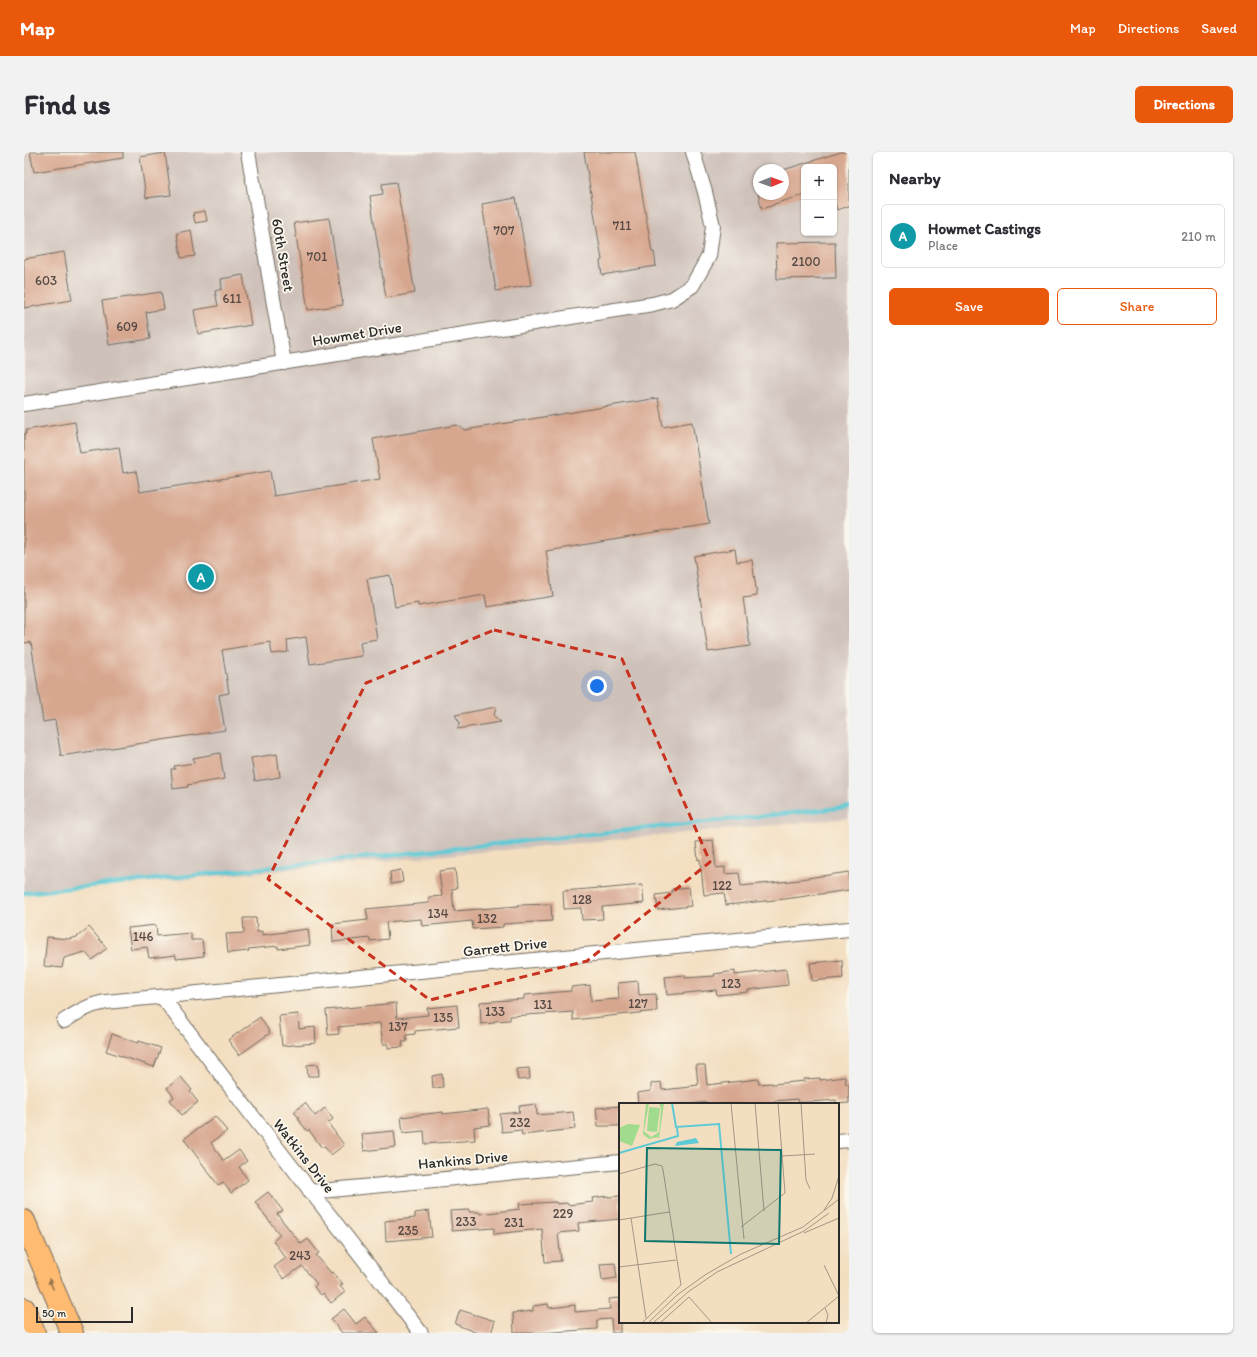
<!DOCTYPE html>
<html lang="en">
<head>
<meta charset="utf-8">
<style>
  :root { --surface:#fff; --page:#f2f2f3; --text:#2b2b33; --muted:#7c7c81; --line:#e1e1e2; --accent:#ea580c }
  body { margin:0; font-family:Itim,sans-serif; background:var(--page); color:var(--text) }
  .controls { position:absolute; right:12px; top:12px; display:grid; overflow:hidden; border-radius:6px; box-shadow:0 1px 3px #0004 }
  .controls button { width:36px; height:36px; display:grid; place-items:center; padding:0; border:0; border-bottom:1px solid var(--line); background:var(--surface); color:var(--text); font:20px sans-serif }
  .compass { position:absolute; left:729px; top:12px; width:36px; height:36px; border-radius:50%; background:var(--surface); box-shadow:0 1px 3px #0004; rotate:89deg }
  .scale { position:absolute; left:12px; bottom:10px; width:97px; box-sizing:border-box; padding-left:4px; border:2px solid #2b2b2b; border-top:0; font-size:11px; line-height:14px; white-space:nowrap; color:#2b2b2b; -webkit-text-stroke:3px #fbf7ec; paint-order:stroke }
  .you { position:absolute; left:573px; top:534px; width:14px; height:14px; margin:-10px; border:3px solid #fff; border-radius:50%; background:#1a73e8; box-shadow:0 0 0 6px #1a73e833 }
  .badge { display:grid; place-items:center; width:26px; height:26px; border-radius:50%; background:var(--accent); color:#fff; font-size:13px; font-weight:700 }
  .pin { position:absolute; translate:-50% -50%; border:2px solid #fff; box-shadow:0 1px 4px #0006 }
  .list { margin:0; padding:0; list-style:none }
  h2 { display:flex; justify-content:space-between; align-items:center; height:52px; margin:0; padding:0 16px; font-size:17px }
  h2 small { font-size:13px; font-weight:400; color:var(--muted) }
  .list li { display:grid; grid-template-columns:26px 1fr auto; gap:12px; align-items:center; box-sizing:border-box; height:64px; margin:0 8px 8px; padding:0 8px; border:1px solid var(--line); border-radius:6px }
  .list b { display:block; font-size:15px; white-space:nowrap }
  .list p { margin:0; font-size:13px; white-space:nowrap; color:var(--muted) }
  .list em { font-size:13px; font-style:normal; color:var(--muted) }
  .actions { display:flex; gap:8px; padding:12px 16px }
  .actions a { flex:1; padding:9px 0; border:1px solid var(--accent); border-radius:6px; text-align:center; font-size:14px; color:var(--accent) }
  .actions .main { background:var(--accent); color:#fff }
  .map { position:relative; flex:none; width:825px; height:1181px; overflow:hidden; border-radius:6px }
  header { display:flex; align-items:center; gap:24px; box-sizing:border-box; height:56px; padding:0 20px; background:var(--accent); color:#fff }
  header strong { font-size:19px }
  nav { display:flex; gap:22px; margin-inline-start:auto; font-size:14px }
  .intro { display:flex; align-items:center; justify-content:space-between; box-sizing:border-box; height:96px; padding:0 24px }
  h1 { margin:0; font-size:28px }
  .button { padding:10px 18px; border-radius:6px; background:var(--accent); color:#fff; font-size:14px; font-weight:700 }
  main { display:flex; gap:24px; padding:0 24px }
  aside { flex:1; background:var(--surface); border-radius:6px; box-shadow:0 1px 3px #0004 }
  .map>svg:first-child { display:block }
  .industrial { fill:#cec1ba; fill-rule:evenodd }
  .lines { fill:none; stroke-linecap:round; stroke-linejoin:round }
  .stream { stroke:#5ecad6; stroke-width:4 }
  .building { fill:#d7a68e }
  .minor-casing { stroke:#716a5f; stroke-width:16 }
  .motorway-casing { stroke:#716a5f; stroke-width:24 }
  .minor { stroke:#fff; stroke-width:14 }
  .motorway { stroke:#ffbb71; stroke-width:22 }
  .oneway { fill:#95734e }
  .marked { fill:none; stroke:#c8321e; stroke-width:3; stroke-dasharray:8 5; stroke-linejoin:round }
  .labels { text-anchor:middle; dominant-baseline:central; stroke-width:3.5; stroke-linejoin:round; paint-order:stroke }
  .number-label { font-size:13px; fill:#564a44 }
  .street-label { font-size:15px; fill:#2b2b2b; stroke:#fbf7ec }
  .inset-river { fill:none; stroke:#5ecad6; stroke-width:2 }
  .inset-road { fill:none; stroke:#a39684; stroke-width:1 }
  .view { fill:#0f766e; fill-opacity:0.15; stroke:#0f766e; stroke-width:2 }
  .inset-edge { fill:none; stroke:#2b2b2b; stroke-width:2 }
</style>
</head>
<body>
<header>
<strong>Map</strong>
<nav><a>Map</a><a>Directions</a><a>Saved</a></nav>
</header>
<div class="intro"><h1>Find us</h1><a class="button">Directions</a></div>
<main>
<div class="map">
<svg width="825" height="1181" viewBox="0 0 825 1181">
  <rect width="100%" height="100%" fill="#fbf7ec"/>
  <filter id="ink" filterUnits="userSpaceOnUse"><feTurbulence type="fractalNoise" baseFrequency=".025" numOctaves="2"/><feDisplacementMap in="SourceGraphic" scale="8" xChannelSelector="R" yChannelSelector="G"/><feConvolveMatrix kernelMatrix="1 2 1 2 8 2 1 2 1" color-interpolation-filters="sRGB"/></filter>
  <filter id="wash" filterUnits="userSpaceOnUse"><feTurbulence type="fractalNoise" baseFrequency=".012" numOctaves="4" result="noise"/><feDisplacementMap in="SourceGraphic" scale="16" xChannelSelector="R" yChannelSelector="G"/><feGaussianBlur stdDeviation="0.9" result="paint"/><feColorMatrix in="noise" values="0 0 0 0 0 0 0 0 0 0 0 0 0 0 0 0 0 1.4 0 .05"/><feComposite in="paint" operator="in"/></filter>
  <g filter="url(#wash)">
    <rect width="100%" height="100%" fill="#f3dec0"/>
    <path class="industrial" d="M 0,0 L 825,0 L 825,666 L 0,742 ZM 780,15 L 810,15 L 810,81 L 780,81 ZM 735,18 L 759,18 L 759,42 L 735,42 Z"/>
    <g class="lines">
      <path class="stream" d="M 0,741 L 825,655"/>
    </g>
    <g id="blocks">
      <path class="building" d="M 6,0 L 99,0 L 99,6 L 10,20 Z
        M 560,0 L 611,0 L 628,100 L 630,100 L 632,114 L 578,123 L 576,109 L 578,108 Z
        M 817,0 L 825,0 L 825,54 L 813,58 L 810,48 L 810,15 L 780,15 L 780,43 L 750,52 L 750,53 L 738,57 L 734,42 L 759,42 L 759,18 Z
        M 141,1 L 147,43 L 122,46 L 116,5 Z
        M 372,30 L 391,141 L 362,146 L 346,44 L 359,42 L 358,32 Z
        M 492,46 L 507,133 L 472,139 L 458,52 Z
        M 181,59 L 183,69 L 171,71 L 169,61 Z
        M 305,66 L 319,153 L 284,158 L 270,71 Z
        M 167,78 L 171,104 L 157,106 L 153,81 Z
        M 811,90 L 812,126 L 753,127 L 752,91 Z
        M 40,100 L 48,148 L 0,156 L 0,107 Z
        M 219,123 L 227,173 L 174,182 L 170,158 L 194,154 L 191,139 L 198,137 L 197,127 Z
        M 137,140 L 140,157 L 122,160 L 126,187 L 85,193 L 78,149 Z
        M 634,246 L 639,275 L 668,270 L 685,372 L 522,399 L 529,444 L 463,455 L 461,443 L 394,454 L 394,451 L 371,455 L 366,423 L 343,427 L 353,487 L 336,490 L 338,504 L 286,512 L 282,485 L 263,488 L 264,500 L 248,502 L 246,490 L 198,498 L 205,541 L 195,543 L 201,578 L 37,604 L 31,568 L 19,570 L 7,490 L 0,491 L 0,282 L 2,282 L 2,278 L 51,270 L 56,301 L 95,295 L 99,321 L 112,319 L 116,340 L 246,319 L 250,344 L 356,327 L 349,287 L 433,273 L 441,278 Z
        M 711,397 L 713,410 L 728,408 L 733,444 L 719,446 L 726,494 L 684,500 L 670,404 Z
        M 472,555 L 470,564 L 477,570 L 433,577 L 436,571 L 431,563 Z
        M 196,601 L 200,627 L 163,633 L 164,635 L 149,637 L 147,617 L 151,617 L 150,614 L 170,611 L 169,606 Z
        M 253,602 L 256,625 L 231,629 L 227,606 Z
        M 689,688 L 692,716 L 701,715 L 701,722 L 715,721 L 717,734 L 776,728 L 776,727 L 825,720 L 825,738 L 761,747 L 702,753 L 700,741 L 680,743 L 676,707 L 674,708 L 672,690 Z
        M 431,717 L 433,736 L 428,737 L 430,759 L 494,754 L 494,753 L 527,752 L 528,769 L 479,772 L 479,775 L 449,777 L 448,769 L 398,774 L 397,767 L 362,770 L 364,787 L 346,789 L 346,786 L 309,790 L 308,772 L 344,768 L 342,757 L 405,751 L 405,745 L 418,744 L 415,719 Z
        M 377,718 L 379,730 L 367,732 L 366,720 Z
        M 618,733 L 620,751 L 578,755 L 579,767 L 558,768 L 557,756 L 540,757 L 539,739 L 576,736 L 576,737 Z
        M 665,735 L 667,754 L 634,758 L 632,743 L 648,741 L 648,737 Z
        M 219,766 L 232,766 L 233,780 L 238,779 L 238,783 L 284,777 L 286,793 L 254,797 L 254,794 L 224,797 L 225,799 L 204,801 L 202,782 L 220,781 Z
        M 132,773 L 133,784 L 167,781 L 167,788 L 178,788 L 180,804 L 152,807 L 152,803 L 125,806 L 123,795 L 107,797 L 104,776 Z
        M 65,775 L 83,796 L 68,808 L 61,800 L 40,806 L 38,816 L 20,814 L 23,785 L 45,787 L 53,785 Z
        M 818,808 L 819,826 L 788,829 L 786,811 Z
        M 762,817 L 764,833 L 724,838 L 724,840 L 693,843 L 692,838 L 643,843 L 641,825 L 661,823 L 661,826 L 691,824 L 690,822 L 711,819 L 711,823 Z
        M 614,829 L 615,843 L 632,842 L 633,859 L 549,868 L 549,860 L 486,864 L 486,868 L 470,869 L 470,871 L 457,872 L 456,850 L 500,847 L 500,843 L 547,839 L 547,835 L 566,833 L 567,849 L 595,847 L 594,831 Z
        M 372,851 L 373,866 L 404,863 L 403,856 L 433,853 L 435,875 L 391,879 L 391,882 L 382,883 L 383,890 L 378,890 L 379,895 L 364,896 L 364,892 L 359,892 L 356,871 L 314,875 L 315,882 L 304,883 L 302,858 Z
        M 274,862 L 275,877 L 291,875 L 292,891 L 258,894 L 255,864 Z
        M 236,865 L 246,881 L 215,903 L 204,888 Z
        M 88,882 L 114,891 L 115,889 L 137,896 L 130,915 L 82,899 Z
        M 294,912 L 295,924 L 284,924 L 283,913 Z
        M 672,913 L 681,913 L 683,933 L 734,927 L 735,932 L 748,931 L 748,932 L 781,929 L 780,927 L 796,926 L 796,928 L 821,925 L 822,932 L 825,932 L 825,951 L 812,952 L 812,948 L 774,951 L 773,947 L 750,949 L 750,952 L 684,952 L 683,950 L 667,952 L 614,952 L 613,941 L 627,939 L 627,932 L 637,930 L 638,938 L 666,935 L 665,934 L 674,933 Z
        M 505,916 L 506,927 L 494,928 L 492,917 Z
        M 418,922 L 419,935 L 409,936 L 408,924 Z
        M 157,925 L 168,938 L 166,940 L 174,950 L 158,963 L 146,948 L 150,945 L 143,936 Z
        M 281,951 L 291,964 L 301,956 L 309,967 L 304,971 L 320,993 L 307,1003 L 300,994 L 298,996 L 285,978 L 283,979 L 274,967 L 275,966 L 270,960 Z
        M 512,952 L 513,963 L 549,960 L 551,977 L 498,983 L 497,978 L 478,980 L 476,962 L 496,960 L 495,954 Z
        M 596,954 L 596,974 L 574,974 L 572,956 Z
        M 464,957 L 466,973 L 450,975 L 451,988 L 401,992 L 400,979 L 379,981 L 377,965 L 419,960 L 419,962 Z
        M 191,964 L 203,979 L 187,991 L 200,1009 L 215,998 L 223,1009 L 215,1015 L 224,1028 L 207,1041 L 199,1030 L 194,1033 L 160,987 Z
        M 370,979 L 372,995 L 340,999 L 338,982 Z
        M 244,1040 L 259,1059 L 253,1062 L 277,1092 L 284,1087 L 295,1101 L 292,1103 L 307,1121 L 309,1120 L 319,1132 L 316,1134 L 321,1140 L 307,1151 L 299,1141 L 297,1143 L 290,1135 L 293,1132 L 278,1114 L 260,1127 L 250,1115 L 262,1106 L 249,1089 L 256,1083 L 231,1050 Z
        M 584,1044 L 584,1045 L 596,1044 L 596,1067 L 554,1071 L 555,1079 L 534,1081 L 537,1109 L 521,1110 L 518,1077 L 470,1082 L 470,1076 L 428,1079 L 426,1059 L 445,1058 L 445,1060 L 455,1060 L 456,1062 L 496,1057 L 495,1052 L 532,1050 L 533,1052 L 543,1051 L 544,1053 L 569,1050 L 568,1046 Z
        M 405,1059 L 408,1085 L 362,1089 L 361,1069 L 391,1066 L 391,1061 Z
        M 591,1111 L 593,1126 L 578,1128 L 576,1112 Z
        M 596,1146 L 596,1181 L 588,1181 L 587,1167 L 573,1168 L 573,1177 L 515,1181 L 490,1181 L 489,1161 L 509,1159 L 509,1154 L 524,1152 L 525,1156 L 551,1153 L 551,1160 L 586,1157 L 585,1147 Z
        M 320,1157 L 332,1172 L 341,1165 L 355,1181 L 318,1181 L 307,1167 Z
        M 436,1158 L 471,1169 L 467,1181 L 453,1181 L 431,1172 Z"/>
    </g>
  </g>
  <g filter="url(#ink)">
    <use href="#blocks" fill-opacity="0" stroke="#716a5f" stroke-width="1"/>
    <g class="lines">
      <g class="minor-casing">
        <path id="minor" d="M 224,0 L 260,211
          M 0,252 L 629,152 L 648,147 L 668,134 L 685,104 L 689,74 L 681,40 L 669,0
          M 139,846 L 233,970 L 397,1181
          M 40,869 C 54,860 65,853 82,850 L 825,777
          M 814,989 L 825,988
          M 286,1040 L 596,1010"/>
      </g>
      <g class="motorway-casing">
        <path id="motorway" d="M 0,1069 L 48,1181
          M 0,1157 L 10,1181"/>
      </g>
      <use href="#minor" class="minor"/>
      <use href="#motorway" class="motorway"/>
    </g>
    <defs><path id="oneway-solid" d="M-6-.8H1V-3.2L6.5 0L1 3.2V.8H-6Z"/></defs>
    <use class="oneway" href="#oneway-solid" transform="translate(27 1132) rotate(-113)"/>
  </g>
  <path class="marked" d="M 470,478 L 598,507 L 686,710 L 563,809 L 406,848 L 244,727 L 342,531 Z"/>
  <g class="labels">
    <g class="number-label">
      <text x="598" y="73">711</text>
      <text x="480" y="78">707</text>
      <text x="293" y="104">701</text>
      <text x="782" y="109">2100</text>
      <text x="22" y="128">603</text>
      <text x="208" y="146">611</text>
      <text x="103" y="174">609</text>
      <text x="698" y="733">122</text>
      <text x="558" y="747">128</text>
      <text x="414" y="761">134</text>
      <text x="463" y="766">132</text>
      <text x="119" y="784">146</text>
      <text x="707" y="831">123</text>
      <text x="614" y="851">127</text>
      <text x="519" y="852">131</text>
      <text x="471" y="859">133</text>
      <text x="419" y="865">135</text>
      <text x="374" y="874">137</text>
      <text x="496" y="970">232</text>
      <text x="539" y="1061">229</text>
      <text x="442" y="1069">233</text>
      <text x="490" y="1070">231</text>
      <text x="384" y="1078">235</text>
      <text x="276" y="1103">243</text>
    </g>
    <g class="street-label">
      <text transform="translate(259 103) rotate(80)">60th Street</text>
      <text transform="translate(333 182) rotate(-9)">Howmet Drive</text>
      <text transform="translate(481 795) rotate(-6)">Garrett Drive</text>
      <text transform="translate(280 1004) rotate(52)">Watkins Drive</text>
      <text transform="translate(439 1008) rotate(-5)">Hankins Drive</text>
    </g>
  </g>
  <g transform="translate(595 951)">
    <rect width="220" height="220" fill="#f3dec0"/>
    <path d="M 27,0 L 30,0 L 25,28 L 32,34 L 40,29 L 42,6 L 40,0 L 45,0 L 40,36 L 39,34 L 30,36 L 24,31 ZM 30,4 L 41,5 L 38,29 L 28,28 ZM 9,21 L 21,22 L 13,43 L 0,38 L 0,25 Z" fill="#a1db8e"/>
    <path d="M 77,35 L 80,40 L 56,43 L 58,39 Z" fill="#5ecad6"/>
    <path class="inset-river" d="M 53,0 L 57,24 L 100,21 L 112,151M 0,50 L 59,33 L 58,25"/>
    <path class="inset-road" d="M 112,0 L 125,136M 136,0 L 145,108M 182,0 L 187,77 L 191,86M 163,53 L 196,51M 0,71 L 36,61 L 43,63 L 44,67 L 62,182 L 23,220M 205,107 L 213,95 L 220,73M 12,115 L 27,215M 0,117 L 50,109M 122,124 L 166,90 L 159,0M 185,130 L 220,115M 205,162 L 220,193M 0,164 L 57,157M 206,205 L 209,212 L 207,220M 29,220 L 58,192 L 86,172 L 122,151 L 184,124 L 220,96M 34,220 L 69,189 L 98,169 L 185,128 L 210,110M 41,220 L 70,194 L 93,220M 187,220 L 220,193"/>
    <path class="view" d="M 28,45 L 162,47 L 160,141 L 26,138 Z"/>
    <rect width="220" height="220" class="inset-edge"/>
  </g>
</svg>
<div class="controls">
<button>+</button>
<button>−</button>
</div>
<svg class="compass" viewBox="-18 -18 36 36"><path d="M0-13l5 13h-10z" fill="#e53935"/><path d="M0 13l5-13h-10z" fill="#7c7c81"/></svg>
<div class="scale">50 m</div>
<div class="you"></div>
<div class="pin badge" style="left:177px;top:425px;background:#0f9aa8">A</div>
</div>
<aside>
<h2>Nearby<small></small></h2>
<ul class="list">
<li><span class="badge" style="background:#0f9aa8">A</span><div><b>Howmet Castings</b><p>Place</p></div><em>210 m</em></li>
</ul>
<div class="actions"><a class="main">Save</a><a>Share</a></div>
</aside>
</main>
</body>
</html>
